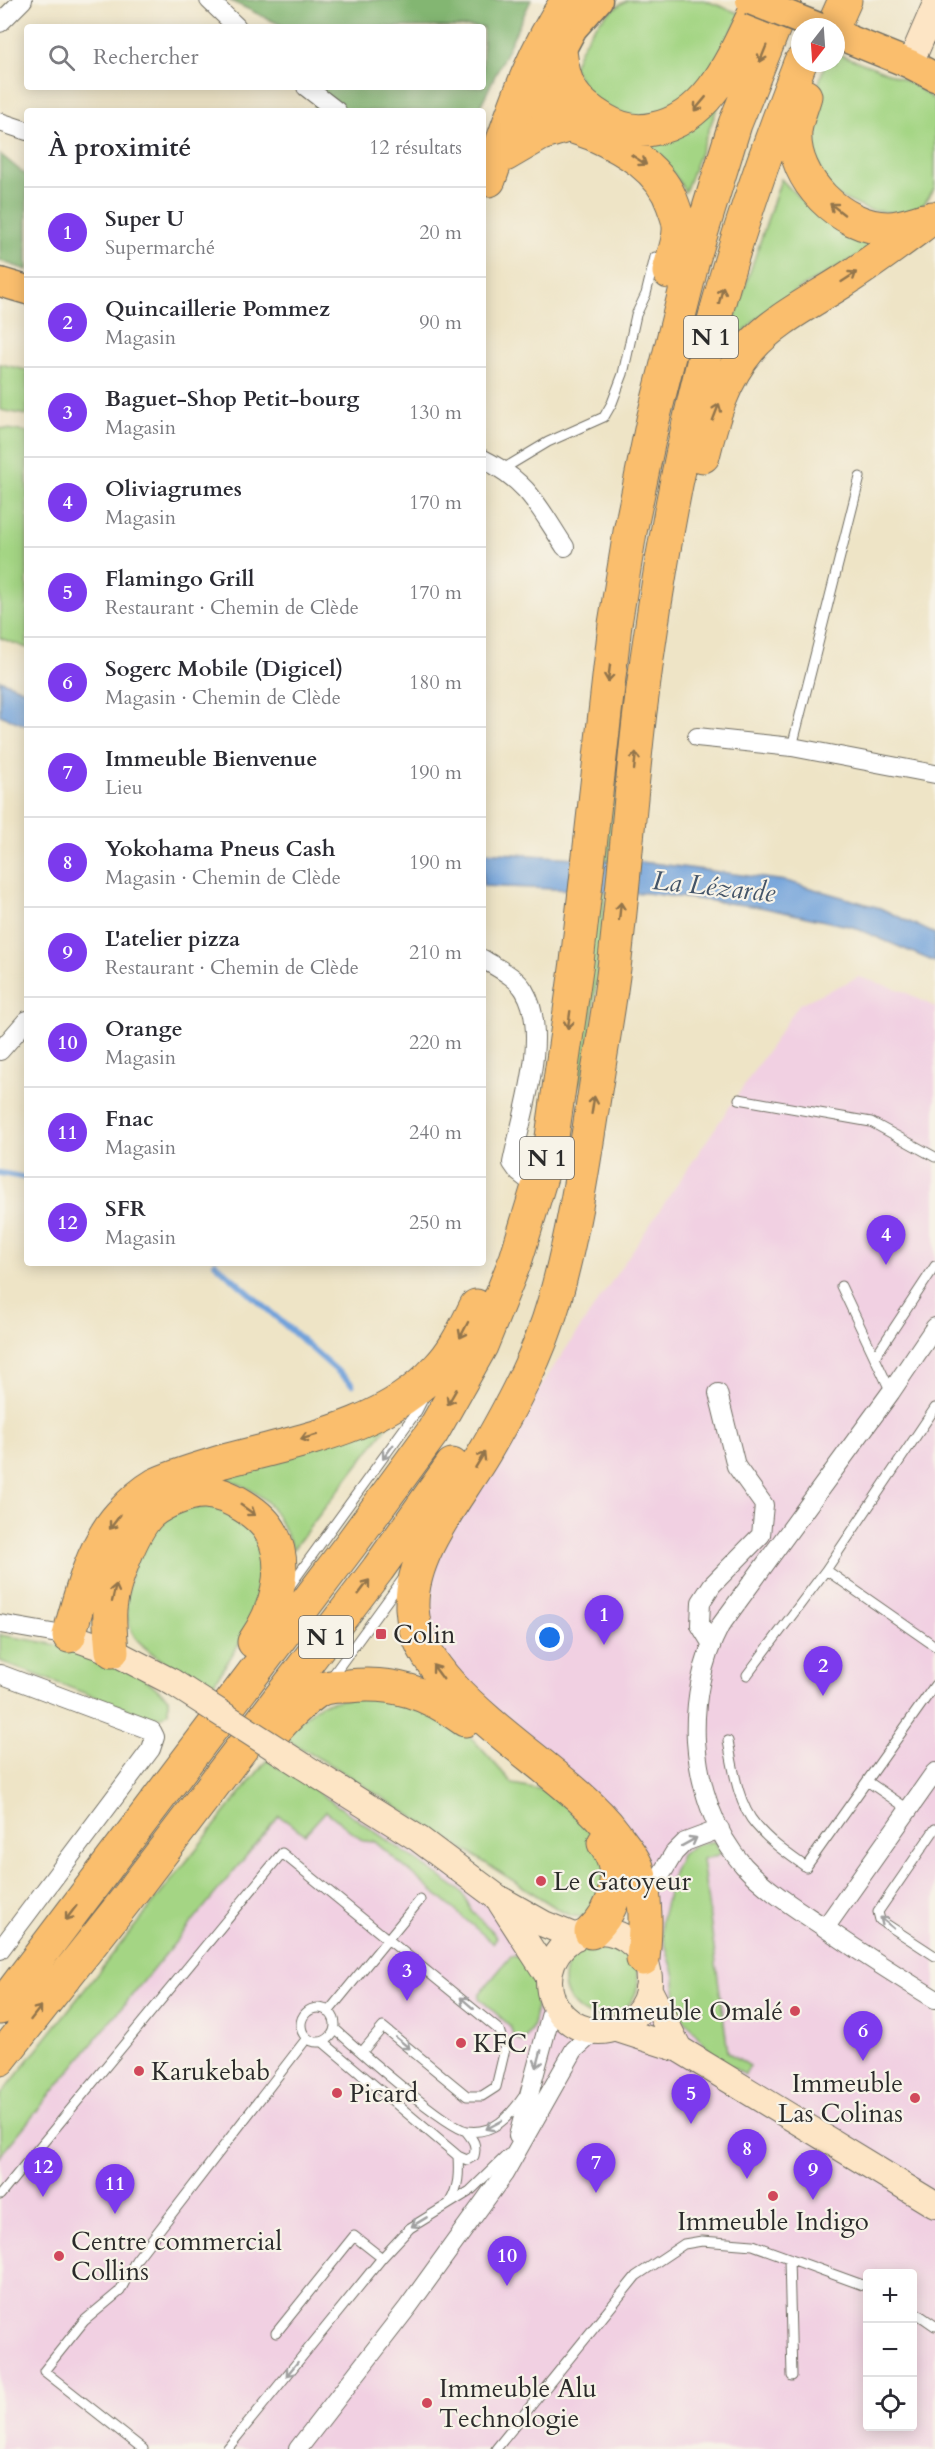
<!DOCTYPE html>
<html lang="fr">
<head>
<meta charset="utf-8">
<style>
  :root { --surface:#fff; --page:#f7f7f7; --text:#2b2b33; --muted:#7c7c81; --line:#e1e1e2; --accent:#7c3aed }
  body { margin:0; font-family:Cardo,serif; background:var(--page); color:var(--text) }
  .controls { position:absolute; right:18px; bottom:18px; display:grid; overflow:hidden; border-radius:6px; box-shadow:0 3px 15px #0003 }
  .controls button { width:54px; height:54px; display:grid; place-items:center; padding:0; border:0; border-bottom:2px solid var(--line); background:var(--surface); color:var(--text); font:30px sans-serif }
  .compass { position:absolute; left:791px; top:18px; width:54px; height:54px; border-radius:50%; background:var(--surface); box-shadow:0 3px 15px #0003; rotate:197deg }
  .you { position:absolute; left:550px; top:1638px; width:21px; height:21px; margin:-15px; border:4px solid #fff; border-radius:50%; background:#1a73e8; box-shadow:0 0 0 9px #1a73e833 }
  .badge { display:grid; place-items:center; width:39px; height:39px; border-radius:50%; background:var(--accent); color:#fff; font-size:20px; font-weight:700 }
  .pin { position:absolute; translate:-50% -50px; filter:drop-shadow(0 2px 3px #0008) }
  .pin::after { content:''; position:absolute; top:32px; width:21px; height:18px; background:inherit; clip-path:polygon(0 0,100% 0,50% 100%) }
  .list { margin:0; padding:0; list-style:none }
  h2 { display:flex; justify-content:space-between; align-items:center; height:78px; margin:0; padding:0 24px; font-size:26px }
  h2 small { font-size:20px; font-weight:400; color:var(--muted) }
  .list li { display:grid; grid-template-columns:39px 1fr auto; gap:18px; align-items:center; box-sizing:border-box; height:90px; padding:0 24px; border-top:2px solid var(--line) }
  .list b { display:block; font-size:22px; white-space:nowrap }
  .list p { margin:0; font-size:20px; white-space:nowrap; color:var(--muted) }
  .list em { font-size:20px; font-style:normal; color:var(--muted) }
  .icon { flex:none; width:33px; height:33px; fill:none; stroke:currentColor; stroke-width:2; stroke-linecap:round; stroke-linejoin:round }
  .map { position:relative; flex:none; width:935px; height:2449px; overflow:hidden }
  .search { position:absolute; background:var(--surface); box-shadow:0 3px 15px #0003; left:24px; top:24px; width:462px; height:66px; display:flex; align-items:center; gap:15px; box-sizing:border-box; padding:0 21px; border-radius:6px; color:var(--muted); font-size:22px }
  .panel { position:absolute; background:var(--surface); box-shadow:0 3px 15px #0003; left:24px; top:108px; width:462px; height:1158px; border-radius:6px }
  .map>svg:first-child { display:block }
  .built { fill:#f1d0e2; fill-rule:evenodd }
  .green { fill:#a4d584; stroke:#688058; stroke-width:1.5 }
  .forest { fill:#83b672; stroke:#57704e; stroke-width:1.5 }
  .water { fill:#6fa1da; stroke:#4d6682; stroke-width:1.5 }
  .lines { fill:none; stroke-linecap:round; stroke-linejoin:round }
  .stream { stroke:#6fa1da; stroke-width:6 }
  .lane-casing { stroke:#6f6c61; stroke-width:11 }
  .street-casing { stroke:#6f6c61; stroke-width:20 }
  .secondary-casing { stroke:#6f6c61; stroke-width:28 }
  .primary-casing { stroke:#6f6c61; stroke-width:31 }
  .highway-casing { stroke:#6f6c61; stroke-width:35 }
  .lane { stroke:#fff; stroke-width:9 }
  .street { stroke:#fff; stroke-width:18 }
  .secondary { stroke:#fde5c5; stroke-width:26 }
  .primary { stroke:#fabe6d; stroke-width:28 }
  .highway { stroke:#fabe6d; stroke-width:33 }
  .secondary-bridge-casing { stroke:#6f6c61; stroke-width:28; stroke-linecap:butt }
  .primary-bridge-casing { stroke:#6f6c61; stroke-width:31; stroke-linecap:butt }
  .secondary-bridge { stroke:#fde5c5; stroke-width:26 }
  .primary-bridge { stroke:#fabe6d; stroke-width:28 }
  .oneway { stroke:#92744c }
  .oneway2 { stroke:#a0a0a0 }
  .poi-dot { fill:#d1495b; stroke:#f7f3e8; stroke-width:2 }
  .labels { text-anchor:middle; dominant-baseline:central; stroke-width:4.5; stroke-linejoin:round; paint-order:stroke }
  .shield { fill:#f7f3e8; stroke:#686764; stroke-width:1.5 }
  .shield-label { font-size:24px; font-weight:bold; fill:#2b2b2b }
  .poi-label { font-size:26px; fill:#2b2b2b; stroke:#f7f3e8; text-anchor:start }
  .water-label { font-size:27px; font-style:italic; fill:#435468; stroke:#f7f3e8 }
</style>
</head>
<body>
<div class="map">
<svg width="935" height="2449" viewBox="0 0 935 2449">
  <rect width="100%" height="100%" fill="#f7f3e8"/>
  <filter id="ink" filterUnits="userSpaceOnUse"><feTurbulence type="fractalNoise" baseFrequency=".0167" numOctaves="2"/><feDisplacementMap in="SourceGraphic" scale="12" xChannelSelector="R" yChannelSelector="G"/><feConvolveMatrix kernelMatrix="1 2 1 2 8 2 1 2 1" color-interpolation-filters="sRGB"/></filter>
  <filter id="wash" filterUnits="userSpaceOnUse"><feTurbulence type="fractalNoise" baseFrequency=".008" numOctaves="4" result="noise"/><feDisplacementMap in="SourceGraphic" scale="24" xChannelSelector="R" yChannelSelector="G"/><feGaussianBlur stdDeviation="1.35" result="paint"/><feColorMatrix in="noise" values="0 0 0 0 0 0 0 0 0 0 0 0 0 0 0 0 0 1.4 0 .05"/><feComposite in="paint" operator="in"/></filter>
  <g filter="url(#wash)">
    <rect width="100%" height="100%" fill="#eee4c6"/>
    <path class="built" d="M 859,977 L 901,990 L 935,1007 L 935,2449 L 0,2449 L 0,2153 L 279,1816 L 309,1788 L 331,1782 L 498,1898 L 549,1988 L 554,2002 L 561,2014 L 573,2024 L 595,2031 L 627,2022 L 644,2002 L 649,1981 L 643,1959 L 636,1867 L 428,1657 L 424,1575 L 526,1408 L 799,1004 ZM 868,2274 L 912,2274 L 912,2426 L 868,2426 Z"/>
    <path class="green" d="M 628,0 L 704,0 L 741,14 C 724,45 708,84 677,103 C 668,109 657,114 648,119 L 595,107 L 573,67 C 584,37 599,15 628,0 Z
      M 836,53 C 870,67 908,76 935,101 L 935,187 L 932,192 L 924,204 L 907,214 L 868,210 L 831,193 L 805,141 L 807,121 L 825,63 L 836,63 Z
      M 724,90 L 685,192 C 673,169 659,157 638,143 Z
      M 781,179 C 810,210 832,232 876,241 L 876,246 L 802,287 L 755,320 L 731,347 L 726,344 Z
      M 0,364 L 27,370 L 27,415 L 0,410 Z
      M 0,428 L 27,432 L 27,648 L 0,638 Z
      M 625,677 L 624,721 L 609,861 L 599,860 Z
      M 595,890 L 606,891 L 591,1030 L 583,1075 L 577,1088 L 579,1041 Z
      M 394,1418 L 293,1549 C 271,1500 268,1495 217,1475 Z
      M 210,1506 L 250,1525 L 272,1562 L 257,1616 L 209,1691 C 191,1680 146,1653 135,1637 C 112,1604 139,1534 170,1514 C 179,1508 199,1508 210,1506 Z
      M 0,1635 C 39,1641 107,1652 139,1674 C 150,1681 158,1691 168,1698 L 168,1712 L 163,1716 L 150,1718 L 0,1661 Z
      M 379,1692 L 461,1726 L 513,1784 L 543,1790 L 562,1803 L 587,1828 L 600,1846 L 610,1871 L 588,1917 L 572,1916 L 561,1911 L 339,1770 L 280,1736 L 321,1704 Z
      M 267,1760 L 312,1788 L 462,1892 L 472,1911 L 497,1937 L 493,1943 L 375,1842 L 363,1841 L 326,1811 L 305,1834 L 279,1816 L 0,2156 L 0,2096 Z
      M 714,1841 L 721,1852 L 718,1855 L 702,1859 L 728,2052 L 750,2066 L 745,2075 L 715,2057 L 676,2010 L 675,1976 L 662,1934 L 661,1922 L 673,1873 L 682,1853 L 695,1845 Z
      M564 1980a37 37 0 1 1 74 0a37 37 0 1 1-74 0Z
      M 511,1956 L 522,1957 C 539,1978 542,2022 523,2042 L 514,2037 L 510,2026 L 479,1998 L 480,1993 Z"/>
    <path class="forest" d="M 229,0 L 531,0 L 478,111 L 313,111 L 319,87 L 483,87 L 483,27 L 285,27 Z
      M 0,154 L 27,176 L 27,270 L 0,261 Z"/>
    <path class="water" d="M 0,680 L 27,691 L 27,726 L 0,715 Z
      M 483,852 L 652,863 L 786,881 L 880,908 L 935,934 L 935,962 L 853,927 L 760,907 L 646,893 L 483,886 Z"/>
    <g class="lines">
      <path class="stream" d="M 0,1173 L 27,1178
        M 215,1263 L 352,1384"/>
    </g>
  </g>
  <g filter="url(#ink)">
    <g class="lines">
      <g class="lane-casing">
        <path id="lane" d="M 503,469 L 548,442 L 604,417 L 612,403 L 623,374 L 636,315 L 646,294 L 655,257
          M 792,747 L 860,477
          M 739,1099 L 871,1122 L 935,1157
          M 841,1286 L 891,1392
          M 875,1357 L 935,1266
          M 826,1570 L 935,1408
          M 289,1587 L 417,1411 L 425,1395
          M 747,1675 L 826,1570 L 935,1646
          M 330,1679 L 403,1579
          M 728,1741 C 733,1767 738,1805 756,1825 C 770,1842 788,1854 806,1867 L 867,1781
          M 908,1809 L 867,1781 L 935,1685
          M 935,1829 L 878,1912 L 880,1920 L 935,1956
          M301 2025a17 17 0 1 1 34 0a17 17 0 1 1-34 0Z
          M 328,2012 L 420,1900
          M 335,2029 C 356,2048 446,2128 467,2131 C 493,2135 510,2116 523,2097
          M 323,2042 L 458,2156 C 459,2174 459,2186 450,2202
          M 458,2156 L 467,2160 L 474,2156 C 477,2144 473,2140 466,2131
          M 0,2195 L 282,1853 L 499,2030 L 505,2049 L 496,2087 L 482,2096 L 467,2096 L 383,2027 L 362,2052
          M 789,2258 L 792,2376
          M 912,2310 L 935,2326
          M 276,2333 L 354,2236 L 382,2258
          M 143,2449 L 44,2371 L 84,2321 L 120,2291 L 136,2260 L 307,2038
          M 227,2449 L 382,2258 L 410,2228 L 470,2191 L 508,2154
          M 496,2449 L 636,2276 L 684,2244 L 702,2241 L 753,2245 L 868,2287"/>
      </g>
      <g class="street-casing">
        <path id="street" d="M 209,0 L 237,27
          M 0,23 L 23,0
          M 306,87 L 337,111
          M 0,122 L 27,131
          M 483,459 C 529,482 538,506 565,547
          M 697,737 L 792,747 L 935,774
          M 483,959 C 497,968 515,976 524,990 C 551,1034 521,1116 512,1163 L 519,1173 L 533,1184
          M 0,1051 L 27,1020
          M 935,1327 L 891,1392 L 720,1626 C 702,1660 694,1702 696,1741 C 699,1785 714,1833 744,1866 C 768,1892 799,1910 828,1930 C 863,1954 899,1977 935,1999
          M 0,1624 L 69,1636
          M 711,1643 L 700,1625 L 701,1602 L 712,1585 L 761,1535 L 764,1505 L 736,1466 L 718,1393
          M 0,1674 L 139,1726 L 152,1731 L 155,1737 L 151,1749 L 0,1950
          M 647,1898 L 674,1853 L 685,1842 L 720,1829
          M 825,1928 L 935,1772
          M 518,2136 L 554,2002
          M 298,2449 L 408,2307 L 504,2174 L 574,2050 L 595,2031"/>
      </g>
      <g class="secondary-casing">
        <path id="secondary" d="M 910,64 L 935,6
          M 69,1636 L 112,1651 L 172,1682
          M 303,1766 L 419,1839 L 498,1898 L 544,1924 L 576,1937
          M 501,1903 L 549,1977
          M549 1981a50 50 0 1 1 100 0a50 50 0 1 1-100 0Z
          M 648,1988 L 679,2049
          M 614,2028 L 679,2049 L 935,2205"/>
      </g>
      <g class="primary-casing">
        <path id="primary" d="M 836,34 L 910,64 L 935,77
          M 528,112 L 573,28 L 598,0
          M 0,282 L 27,290"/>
      </g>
      <g class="highway-casing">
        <path id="highway" d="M 833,27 L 845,0
          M 560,51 C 564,87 572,101 604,120 C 619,129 637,133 653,129 C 713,118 736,49 761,0
          M 538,91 C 551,125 563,122 593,134 C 626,149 661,169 673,205 C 675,211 679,220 679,227 C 680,240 672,258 669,272
          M 805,96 C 802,107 796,120 795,132 C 792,179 841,228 888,228 C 900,228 913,223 924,220
          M 505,155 L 541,134 L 567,126
          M 489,180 C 511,118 530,54 568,0
          M 703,456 C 712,419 724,378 750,348 C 774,320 811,302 842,282 C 873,262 902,240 932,218
          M 69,1636 C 79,1598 93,1544 120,1515 C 129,1505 143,1492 155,1485 C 176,1475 202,1468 224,1461 C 298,1441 385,1428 438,1368 C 455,1351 465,1328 476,1306
          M 112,1651 C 111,1638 109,1623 110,1610 C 112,1585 132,1531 150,1513 C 161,1503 190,1491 205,1492 C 228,1493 262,1514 272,1534 C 290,1569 274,1613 254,1642
          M 273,1733 C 281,1722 312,1691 325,1688 C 332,1686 340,1686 348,1686 C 394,1681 428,1693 465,1720
          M 591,1932 C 616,1909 626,1872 604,1843
          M 643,1959 C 646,1928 647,1897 637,1867 C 632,1855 622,1844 614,1833 C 563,1765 416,1695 412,1608 C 410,1553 458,1498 485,1452 C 512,1405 539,1355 554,1302 C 572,1239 582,1175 592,1110 C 599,1063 608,1016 614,968 C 624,883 630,797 640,712 C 658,565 685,419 726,277 C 747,205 773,133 800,63
          M 0,2008 L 351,1544 L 432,1433 L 481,1346 L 516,1259 L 551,1144 L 577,962 L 615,624 L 630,532 L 653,420 L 693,260 L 735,124 L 785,0
          M 0,2059 L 125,1901 L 378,1569 L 452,1465"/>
      </g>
      <use href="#lane" class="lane"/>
      <use href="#street" class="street"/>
      <use href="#secondary" class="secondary"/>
      <use href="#primary" class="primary"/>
      <use href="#highway" class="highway"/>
      <g class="secondary-bridge-casing">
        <path id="secondary-bridge" d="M 172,1682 L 303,1766"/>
      </g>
      <g class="primary-bridge-casing">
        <path id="primary-bridge" d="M 750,0 L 818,27"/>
      </g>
      <use href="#secondary-bridge" class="secondary-bridge"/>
      <use href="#primary-bridge" class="primary-bridge"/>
    </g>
    <defs><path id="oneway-shaft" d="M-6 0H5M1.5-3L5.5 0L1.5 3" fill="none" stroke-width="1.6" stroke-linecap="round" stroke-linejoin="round" transform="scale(1.5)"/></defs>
    <g class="oneway">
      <use href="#oneway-shaft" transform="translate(763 54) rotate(112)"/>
      <use href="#oneway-shaft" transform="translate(700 104) rotate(130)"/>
      <use href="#oneway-shaft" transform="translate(639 160) rotate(33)"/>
      <use href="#oneway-shaft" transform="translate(837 209) rotate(-142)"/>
      <use href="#oneway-shaft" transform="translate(849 277) rotate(-33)"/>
      <use href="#oneway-shaft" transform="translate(721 295) rotate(-76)"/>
      <use href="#oneway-shaft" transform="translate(716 412) rotate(-69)"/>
      <use href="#oneway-shaft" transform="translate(609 673) rotate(97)"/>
      <use href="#oneway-shaft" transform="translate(635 761) rotate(-84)"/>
      <use href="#oneway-shaft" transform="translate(620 911) rotate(-84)"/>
      <use href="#oneway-shaft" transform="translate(569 1020) rotate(98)"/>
      <use href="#oneway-shaft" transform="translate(593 1105) rotate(-81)"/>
      <use href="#oneway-shaft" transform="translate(464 1330) rotate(117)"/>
      <use href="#oneway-shaft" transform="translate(452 1397) rotate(120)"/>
      <use href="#oneway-shaft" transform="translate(309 1437) rotate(164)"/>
      <use href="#oneway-shaft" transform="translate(480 1460) rotate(-59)"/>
      <use href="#oneway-shaft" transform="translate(248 1510) rotate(35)"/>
      <use href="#oneway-shaft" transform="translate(115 1522) rotate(127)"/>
      <use href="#oneway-shaft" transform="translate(364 1587) rotate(-53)"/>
      <use href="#oneway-shaft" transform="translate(114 1593) rotate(-77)"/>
      <use href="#oneway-shaft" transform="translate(438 1672) rotate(-126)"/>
      <use href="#oneway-shaft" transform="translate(71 1913) rotate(127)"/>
      <use href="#oneway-shaft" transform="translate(36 2013) rotate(-52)"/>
    </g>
    <g class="oneway2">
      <use href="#oneway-shaft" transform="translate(388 1452) rotate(126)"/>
      <use href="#oneway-shaft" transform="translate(689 1842) rotate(-29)"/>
      <use href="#oneway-shaft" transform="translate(887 1923) rotate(-141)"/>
      <use href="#oneway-shaft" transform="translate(467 2003) rotate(-139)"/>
      <use href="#oneway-shaft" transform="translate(403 2043) rotate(39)"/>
      <use href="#oneway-shaft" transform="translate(539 2059) rotate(105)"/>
      <use href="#oneway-shaft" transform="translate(494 2125) rotate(152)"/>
      <use href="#oneway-shaft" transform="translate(419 2222) rotate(149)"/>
      <use href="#oneway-shaft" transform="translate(292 2369) rotate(129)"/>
    </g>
  </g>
  <g class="poi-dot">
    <rect x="375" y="1628" width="12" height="12" rx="3"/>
    <circle cx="541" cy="1881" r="6"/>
    <circle cx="795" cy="2011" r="6"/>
    <circle cx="461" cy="2043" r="6"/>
    <circle cx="139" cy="2071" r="6"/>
    <circle cx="337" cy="2093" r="6"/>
    <circle cx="915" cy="2098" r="6"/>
    <circle cx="773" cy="2196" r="6"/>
    <circle cx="59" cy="2256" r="6"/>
    <circle cx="427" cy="2403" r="6"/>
  </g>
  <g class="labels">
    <g class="shield">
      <rect x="684" y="316" width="54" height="42" rx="4.5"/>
      <rect x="520" y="1137" width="54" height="42" rx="4.5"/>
      <rect x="299" y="1616" width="54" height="42" rx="4.5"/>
    </g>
    <g class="shield-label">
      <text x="711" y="337">N 1</text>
      <text x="547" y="1158">N 1</text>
      <text x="326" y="1637">N 1</text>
    </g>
    <g class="poi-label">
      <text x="393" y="1634">Colin</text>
      <text x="553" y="1881">Le Gatoyeur</text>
      <text x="783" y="2011" text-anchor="end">Immeuble Omalé</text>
      <text x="473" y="2043">KFC</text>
      <text x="151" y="2071">Karukebab</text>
      <text x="903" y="2083" text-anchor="end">Immeuble<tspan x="903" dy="30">Las Colinas</tspan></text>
      <text x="349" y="2093">Picard</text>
      <text x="773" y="2221" text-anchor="middle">Immeuble Indigo</text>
      <text x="71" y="2241">Centre commercial<tspan x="71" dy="30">Collins</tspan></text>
      <text x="439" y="2388">Immeuble Alu<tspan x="439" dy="30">Technologie</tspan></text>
    </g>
    <g class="water-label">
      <text transform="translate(714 887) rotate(6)">La Lézarde</text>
    </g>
  </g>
</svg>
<div class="controls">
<button>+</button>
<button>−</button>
<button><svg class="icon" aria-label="locate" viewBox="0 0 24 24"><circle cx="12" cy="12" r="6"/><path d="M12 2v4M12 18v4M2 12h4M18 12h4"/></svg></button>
</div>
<svg class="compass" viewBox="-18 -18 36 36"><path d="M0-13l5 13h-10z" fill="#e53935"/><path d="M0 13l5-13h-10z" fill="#7c7c81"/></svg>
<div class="you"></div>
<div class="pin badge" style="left:604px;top:1645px">1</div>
<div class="pin badge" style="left:823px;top:1696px">2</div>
<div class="pin badge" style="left:407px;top:2001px">3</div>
<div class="pin badge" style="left:886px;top:1265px">4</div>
<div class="pin badge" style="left:691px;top:2124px">5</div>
<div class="pin badge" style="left:863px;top:2061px">6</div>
<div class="pin badge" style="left:596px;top:2193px">7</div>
<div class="pin badge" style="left:747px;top:2179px">8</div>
<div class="pin badge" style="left:813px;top:2200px">9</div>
<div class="pin badge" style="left:507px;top:2286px">10</div>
<div class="pin badge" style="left:115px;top:2214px">11</div>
<div class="pin badge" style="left:43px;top:2197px">12</div>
<div class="search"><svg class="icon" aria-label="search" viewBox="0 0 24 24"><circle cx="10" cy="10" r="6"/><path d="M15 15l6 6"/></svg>Rechercher</div>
<section class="panel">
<h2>À proximité<small>12 résultats</small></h2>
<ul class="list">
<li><span class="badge">1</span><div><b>Super U</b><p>Supermarché</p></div><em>20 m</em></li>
<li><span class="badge">2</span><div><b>Quincaillerie Pommez</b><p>Magasin</p></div><em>90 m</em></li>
<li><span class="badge">3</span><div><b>Baguet-Shop Petit-bourg</b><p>Magasin</p></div><em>130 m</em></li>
<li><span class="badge">4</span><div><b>Oliviagrumes</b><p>Magasin</p></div><em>170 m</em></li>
<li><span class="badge">5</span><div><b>Flamingo Grill</b><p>Restaurant · Chemin de Clède</p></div><em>170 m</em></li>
<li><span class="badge">6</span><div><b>Sogerc Mobile (Digicel)</b><p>Magasin · Chemin de Clède</p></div><em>180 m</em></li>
<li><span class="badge">7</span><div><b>Immeuble Bienvenue</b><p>Lieu</p></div><em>190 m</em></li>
<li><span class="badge">8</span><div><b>Yokohama Pneus Cash</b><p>Magasin · Chemin de Clède</p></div><em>190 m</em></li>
<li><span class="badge">9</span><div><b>L'atelier pizza</b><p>Restaurant · Chemin de Clède</p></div><em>210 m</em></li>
<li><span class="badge">10</span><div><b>Orange</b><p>Magasin</p></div><em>220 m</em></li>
<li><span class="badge">11</span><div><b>Fnac</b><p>Magasin</p></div><em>240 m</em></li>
<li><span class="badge">12</span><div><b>SFR</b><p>Magasin</p></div><em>250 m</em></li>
</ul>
</section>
</div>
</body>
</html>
